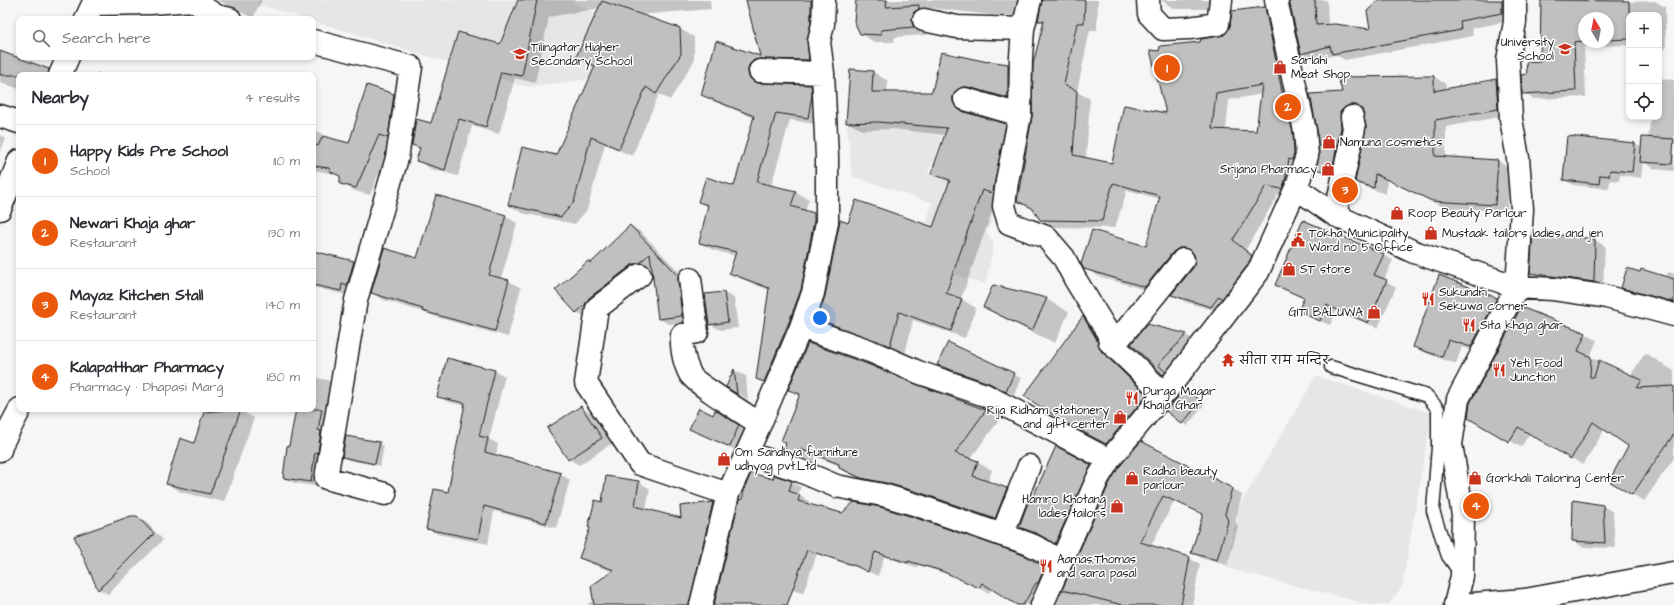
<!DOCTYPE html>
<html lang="en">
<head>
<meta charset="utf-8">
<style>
  :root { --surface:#fff; --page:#f7f7f7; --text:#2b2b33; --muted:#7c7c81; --line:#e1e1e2; --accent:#ea580c }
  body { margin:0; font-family:"Architects Daughter","Playpen Sans Deva",sans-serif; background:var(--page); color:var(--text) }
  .controls { position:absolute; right:12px; top:12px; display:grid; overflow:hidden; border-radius:8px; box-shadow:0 2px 6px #0003 }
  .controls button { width:36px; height:36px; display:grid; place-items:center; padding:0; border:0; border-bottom:1px solid var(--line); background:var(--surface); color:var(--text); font:20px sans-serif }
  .compass { position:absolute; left:1578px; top:12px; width:36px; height:36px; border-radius:50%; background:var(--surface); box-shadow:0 2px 6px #0003; rotate:350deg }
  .you { position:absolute; left:820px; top:318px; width:14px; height:14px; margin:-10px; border:3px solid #fff; border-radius:50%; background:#1a73e8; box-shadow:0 0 0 6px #1a73e833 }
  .badge { display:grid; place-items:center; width:26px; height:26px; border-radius:50%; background:var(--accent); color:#fff; font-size:13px; font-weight:700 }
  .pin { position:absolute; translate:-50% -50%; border:2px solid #fff; box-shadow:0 1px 4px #0006 }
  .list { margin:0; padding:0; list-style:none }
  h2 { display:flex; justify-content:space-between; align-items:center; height:52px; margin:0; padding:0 16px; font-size:17px }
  h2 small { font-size:13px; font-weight:400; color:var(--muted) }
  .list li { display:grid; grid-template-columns:26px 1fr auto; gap:12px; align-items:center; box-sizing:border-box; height:72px; padding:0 16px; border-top:1px solid var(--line) }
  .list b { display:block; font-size:15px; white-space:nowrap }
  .list p { margin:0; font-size:13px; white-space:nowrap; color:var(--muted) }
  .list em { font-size:13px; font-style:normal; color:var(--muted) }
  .icon { flex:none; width:22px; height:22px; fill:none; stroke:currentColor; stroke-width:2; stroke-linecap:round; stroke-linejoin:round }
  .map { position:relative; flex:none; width:1674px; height:605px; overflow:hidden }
  .search { position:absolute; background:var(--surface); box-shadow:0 2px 6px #0003; left:16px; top:16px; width:300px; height:44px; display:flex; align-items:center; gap:10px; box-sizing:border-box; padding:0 14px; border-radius:8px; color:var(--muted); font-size:15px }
  .panel { position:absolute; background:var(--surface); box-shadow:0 2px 6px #0003; left:16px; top:72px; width:300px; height:340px; border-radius:8px }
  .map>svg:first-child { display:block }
  .built { fill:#e6e6e6 }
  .shadow { fill:#0003; fill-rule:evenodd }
  .building { fill:#c0c0c0; stroke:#1c1c1c; fill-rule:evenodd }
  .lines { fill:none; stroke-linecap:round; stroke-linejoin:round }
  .service-casing { stroke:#1c1c1c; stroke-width:15 }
  .minor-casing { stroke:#1c1c1c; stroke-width:25 }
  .service { stroke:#fff; stroke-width:12 }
  .minor { stroke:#fff; stroke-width:22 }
  .labels { text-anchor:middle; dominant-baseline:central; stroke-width:3; stroke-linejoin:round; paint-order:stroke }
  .poi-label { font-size:12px; fill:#1c1c1c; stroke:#fff; text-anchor:start }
</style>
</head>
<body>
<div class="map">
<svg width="1674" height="605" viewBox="0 0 1674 605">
  <rect width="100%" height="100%" fill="#f6f6f6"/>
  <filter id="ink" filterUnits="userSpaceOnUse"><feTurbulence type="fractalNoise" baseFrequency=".025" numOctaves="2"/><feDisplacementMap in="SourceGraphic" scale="8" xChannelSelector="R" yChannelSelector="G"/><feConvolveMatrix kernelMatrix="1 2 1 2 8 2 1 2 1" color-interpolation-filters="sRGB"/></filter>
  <g filter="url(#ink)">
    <path class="built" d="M 258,0 L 571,0 L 628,32 L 607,77 L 527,87 L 313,21 L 313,19 L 307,19 L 256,4 Z
      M 893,123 L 939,128 L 944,131 L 928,174 L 1000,199 L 987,232 L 994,244 L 985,284 L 915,264 L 932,203 L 852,176 L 847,125 Z
      M 1316,376 L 1432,413 L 1402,587 L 1388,605 L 1371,605 L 1226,568 L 1237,510 Z"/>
    <path class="shadow" d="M 217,0 L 262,0 L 253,18 Z
      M 519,0 L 710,0 L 711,9 L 638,15 L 680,29 L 694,37 L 694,61 L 670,100 L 659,94 L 632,156 L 605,144 L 587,210 L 575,224 L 522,213 L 509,205 L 556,156 L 595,67 L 577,57 L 601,8 L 549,17 L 535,83 L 515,78 L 499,134 L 472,126 L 458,176 L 431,169 L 418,161 L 421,149 L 413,144 L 501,45 Z
      M 750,0 L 822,0 L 822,67 L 761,78 L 762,85 L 811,86 L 824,94 L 821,125 L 790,120 L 771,186 L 795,192 L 809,199 L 805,211 L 814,214 L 828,222 L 770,386 L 757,378 L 769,290 L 744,280 L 730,273 L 736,256 L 713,250 L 700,243 L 708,207 L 700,202 L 735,187 L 755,118 L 715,102 L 702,95 L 717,42 L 762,58 Z
      M 857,0 L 1033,0 L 1028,16 L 991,15 L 931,8 L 932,16 L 925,26 L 927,35 L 895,37 L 894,42 L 874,42 L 861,34 Z
      M 1043,0 L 1098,0 L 1097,30 L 1090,30 L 1077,92 L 1090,99 L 1086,159 L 1113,164 L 1167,115 L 1160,52 L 1201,43 L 1225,36 L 1264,8 L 1278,15 L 1298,105 L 1295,196 L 1279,193 L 1246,249 L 1264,264 L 1224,313 L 1185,302 L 1173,294 L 1194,268 L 1196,263 L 1195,255 L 1193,255 L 1159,294 L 1098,276 L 1084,268 L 1146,248 L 1160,199 L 1127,190 L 1115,228 L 1054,227 L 1041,220 L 1035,210 L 1018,201 L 1033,118 L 1044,23 L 1039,20 ZM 1262,94 L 1257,132 L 1226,130 L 1229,100 Z
      M 1161,0 L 1223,0 L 1221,9 L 1174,9 Z
      M 1290,0 L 1327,0 L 1328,25 L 1371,31 L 1380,0 L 1507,0 L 1511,21 L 1472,28 L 1473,36 L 1345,60 L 1336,55 L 1314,60 L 1302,53 Z
      M 1542,0 L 1624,0 L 1628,2 L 1655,1 L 1665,7 L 1666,49 L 1659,49 L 1659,15 L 1629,15 L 1629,47 L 1625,45 L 1584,47 L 1586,97 L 1533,99 L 1523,93 L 1528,75 L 1541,62 ZM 1584,18 L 1608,18 L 1608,42 L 1584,42 Z
      M 0,55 L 41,75 L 19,75 L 19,89 L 0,82 Z
      M 989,62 L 1008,65 L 1023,74 L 1022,106 L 967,104 L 969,114 L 1005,125 L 1020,133 L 961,299 L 976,308 L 965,338 L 913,320 L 905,354 L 833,327 L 818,319 L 849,224 L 934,229 L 950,183 L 933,173 L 946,135 L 893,129 L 862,130 L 847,122 L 851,70 L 873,72 L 888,81 L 887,93 L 933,93 L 988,64 Z
      M 98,72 L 104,75 L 96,75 Z
      M 1434,77 L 1446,84 L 1446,90 L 1496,80 L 1508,87 L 1509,115 L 1446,127 L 1446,158 L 1498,161 L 1510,168 L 1507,211 L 1445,208 L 1387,179 L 1386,194 L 1368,188 L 1356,182 L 1367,126 L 1363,111 L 1355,114 L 1343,180 L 1329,175 L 1317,168 L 1343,93 Z
      M 1659,78 L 1674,80 L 1674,171 L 1655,169 L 1643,162 L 1641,178 L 1620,175 L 1619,181 L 1610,180 L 1609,189 L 1574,185 L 1564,180 L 1635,144 L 1642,148 L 1648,138 L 1651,117 L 1659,117 Z
      M 394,95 L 407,103 L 370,195 L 355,191 L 341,183 L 341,177 L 336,174 L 313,170 L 313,129 L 323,134 L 322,137 L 350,144 Z
      M 0,135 L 6,139 L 0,152 Z
      M 505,216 L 517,223 L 501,279 L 509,281 L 521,288 L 508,337 L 436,317 L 429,314 L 384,300 L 372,293 L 418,259 Z
      M 631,226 L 641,232 L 688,281 L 692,322 L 669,324 L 659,319 L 653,265 L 650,268 L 643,270 L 586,318 L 576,313 L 592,264 Z
      M 1595,240 L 1605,246 L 1603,287 L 1541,279 L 1531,273 Z
      M 313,252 L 354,262 L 364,267 L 351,296 L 313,287 Z
      M 1383,255 L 1393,260 L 1384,280 L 1396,287 L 1378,328 L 1337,310 L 1330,325 L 1309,317 L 1299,311 L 1305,298 L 1276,285 Z
      M 1668,272 L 1674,274 L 1674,304 L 1632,293 L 1622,287 L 1640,273 L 1666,277 Z
      M 1440,276 L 1497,299 L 1510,306 L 1485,354 L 1462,347 L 1456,364 L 1428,354 L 1414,346 Z
      M 724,293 L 734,298 L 738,328 L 720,330 L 710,324 Z
      M 1046,299 L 1069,312 L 1055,343 L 1007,320 L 984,307 Z
      M 1083,318 L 1092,322 L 1155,400 L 1115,448 L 1074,427 Z
      M 1147,325 L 1186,335 L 1196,341 L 1167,372 L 1175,378 L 1173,380 L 1163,374 L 1132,344 Z
      M 1585,334 L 1597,340 L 1590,357 L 1630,376 L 1645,353 L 1674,371 L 1674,458 L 1644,501 L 1610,481 L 1629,445 L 1605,429 L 1583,465 L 1530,433 L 1521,447 L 1469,417 Z
      M 949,343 L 1021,378 L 1014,395 L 998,387 L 946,369 L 938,365 Z
      M 448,359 L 495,371 L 505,376 L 489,439 L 498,444 L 496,456 L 560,474 L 570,480 L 556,528 L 494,511 L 488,544 L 437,534 L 427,528 L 448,493 L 466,406 L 448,402 L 439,396 Z
      M 734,370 L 746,376 L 748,400 L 727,386 Z
      M 313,377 L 327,380 L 337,385 L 321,487 L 294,483 L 284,478 L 297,409 L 313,409 Z
      M 913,384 L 986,411 L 1000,419 L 970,459 L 992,470 L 988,483 L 1006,489 L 1021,498 L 1009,527 L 876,486 L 854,476 L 840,468 L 840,466 L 815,456 L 813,464 L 798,460 L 784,451 L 787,444 L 782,441 L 800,396 L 789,390 Z
      M 1185,389 L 1205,404 L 1187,426 L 1183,423 Z
      M 581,408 L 591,413 L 611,444 L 579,465 L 569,459 Z
      M 240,410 L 254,418 L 224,502 L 181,492 L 167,484 L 194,444 Z
      M 714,416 L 726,417 L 749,432 L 740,452 L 691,429 Z
      M 379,443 L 384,446 L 380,466 L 348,460 L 343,457 Z
      M 1056,448 L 1101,471 L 1066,549 L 1020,527 Z
      M 607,477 L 639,482 L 650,489 L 646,510 L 682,519 L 681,507 L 713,504 L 724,510 L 700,605 L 587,605 L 594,599 L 613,572 L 591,564 L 580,558 L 603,504 Z
      M 773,480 L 791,482 L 801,487 L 798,495 L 809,501 L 807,505 L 842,515 L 1021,555 L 1054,573 L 1035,605 L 1019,605 L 992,588 L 989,593 L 953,576 L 918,565 L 917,567 L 884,557 L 878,576 L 867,571 L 817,554 L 803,593 L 793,590 L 788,605 L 736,605 Z
      M 1110,484 L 1231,488 L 1242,495 L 1235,521 L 1238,527 L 1227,565 L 1203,559 L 1193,553 L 1203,514 L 1174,501 L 1151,546 L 1189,558 L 1200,564 L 1192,605 L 1056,605 Z
      M 1603,506 L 1613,512 L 1615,548 L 1583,547 L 1573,541 Z
      M 137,517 L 147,523 L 163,540 L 108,594 L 98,589 Z"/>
    <path class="building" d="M 518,0 L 537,0 L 522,76 L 501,72 L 486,127 L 459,119 L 445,170 L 416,161 L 420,148 L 412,145 L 416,119 L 431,123 L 458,32 L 500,44 Z
      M 746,0 L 811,0 L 811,22 L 807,40 L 809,60 L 760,59 L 754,60 L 749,65 L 748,70 L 749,77 L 754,82 L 759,83 L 811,85 L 812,95 L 808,118 L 776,113 L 757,182 L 796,191 L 791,206 L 814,213 L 814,221 L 801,290 L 789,322 L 764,382 L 756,379 L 769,288 L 729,273 L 736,252 L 699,243 L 708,205 L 698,202 L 706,177 L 734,186 L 754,116 L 701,95 L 716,41 L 760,56 Z
      M 856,0 L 887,0 L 886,7 L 919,5 L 919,9 L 914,12 L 912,18 L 912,23 L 914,27 L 881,30 L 881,35 L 860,34 L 854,21 Z
      M 1042,0 L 1085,0 L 1084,23 L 1077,23 L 1064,85 L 1077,91 L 1073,155 L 1112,163 L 1124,105 L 1166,113 L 1150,50 L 1159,51 L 1160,46 L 1200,42 L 1201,39 L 1224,35 L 1230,26 L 1232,11 L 1265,7 L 1283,96 L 1284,96 L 1293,133 L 1294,154 L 1292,160 L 1289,159 L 1285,181 L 1282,189 L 1266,186 L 1233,240 L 1252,256 L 1247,266 L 1222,299 L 1219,296 L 1211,307 L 1171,295 L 1193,268 L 1195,262 L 1194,255 L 1191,251 L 1185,248 L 1179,248 L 1173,252 L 1145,287 L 1084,269 L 1081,264 L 1092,230 L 1146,246 L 1160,196 L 1113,183 L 1102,221 L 1040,220 L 1032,208 L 1017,201 L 1032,117 L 1033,64 L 1044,21 L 1038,21 ZM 1262,85 L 1256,131 L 1212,129 L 1216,93 Z
      M 1289,0 L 1315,0 L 1316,25 L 1335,24 L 1370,29 L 1367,11 L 1379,0 L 1502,0 L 1502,13 L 1460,21 L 1461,30 L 1332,54 L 1330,46 L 1301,54 Z
      M 1541,0 L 1629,1 L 1629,39 L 1608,40 L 1608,18 L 1584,18 L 1584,41 L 1574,42 L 1576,91 L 1522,94 L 1521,75 L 1527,74 L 1526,62 L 1540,61 Z
      M 602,1 L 680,28 L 681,54 L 656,94 L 646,87 L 619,149 L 591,137 L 574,202 L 561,217 L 508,205 L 522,147 L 556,155 L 595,66 L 576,57 Z
      M 0,51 L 49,69 L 48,75 L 0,75 Z
      M 941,52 L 988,62 L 988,61 L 1008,64 L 1008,98 L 968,87 L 962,87 L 957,90 L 953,96 L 953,102 L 956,107 L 961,111 L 1006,124 L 993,191 L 992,190 L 991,193 L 982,190 L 946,293 L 962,299 L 951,331 L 899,312 L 890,346 L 817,319 L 825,296 L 840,220 L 848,223 L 856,200 L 933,227 L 950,180 L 931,174 L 947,128 L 878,122 L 846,123 L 850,69 L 873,71 L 872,92 L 932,92 Z
      M 1434,76 L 1434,91 L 1496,79 L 1498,109 L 1435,120 L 1435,156 L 1498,160 L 1495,205 L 1432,201 L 1375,174 L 1374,188 L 1355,182 L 1366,126 L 1362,109 L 1356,105 L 1349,105 L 1344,108 L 1340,112 L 1341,128 L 1331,174 L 1316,169 L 1319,155 L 1317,130 L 1310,94 L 1342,92 L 1338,77 Z
      M 367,85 L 394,94 L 388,138 L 379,135 L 356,188 L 340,184 L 340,176 L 331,172 L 329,168 L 314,166 L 313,144 L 318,146 L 323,136 L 349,143 Z
      M 1567,136 L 1635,143 L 1632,172 L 1610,170 L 1609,176 L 1600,175 L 1599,184 L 1563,180 Z
      M 1642,137 L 1674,139 L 1672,164 L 1640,162 Z
      M 436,195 L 506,215 L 489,275 L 509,280 L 495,331 L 422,311 L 423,309 L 371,293 L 384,248 L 417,258 Z
      M 1303,220 L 1384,254 L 1374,275 L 1387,280 L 1368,323 L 1326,305 L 1320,321 L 1298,311 L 1304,298 L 1275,285 Z
      M 630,225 L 678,275 L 678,281 L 682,316 L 658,319 L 650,253 L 640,263 L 632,265 L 589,298 L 585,305 L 576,313 L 555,290 L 588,261 L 591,263 Z
      M 1533,232 L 1595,239 L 1594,282 L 1530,273 Z
      M 313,251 L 354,261 L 347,286 L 342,284 L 341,291 L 313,285 Z
      M 1627,268 L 1640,272 L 1641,269 L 1674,279 L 1674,302 L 1621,288 Z
      M 1439,275 L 1497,298 L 1471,347 L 1448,340 L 1442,357 L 1413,347 Z
      M 993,285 L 1047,298 L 1032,331 L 983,307 Z
      M 724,292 L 728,322 L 709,325 L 705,294 Z
      M 1521,307 L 1586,333 L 1578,351 L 1591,357 L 1590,377 L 1594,377 L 1599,360 L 1642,380 L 1637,388 L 1674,386 L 1674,434 L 1632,495 L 1609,481 L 1628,446 L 1593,422 L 1571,459 L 1518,427 L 1509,442 L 1468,418 L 1470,403 Z
      M 1083,316 L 1096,338 L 1101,351 L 1147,395 L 1106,444 L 1064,422 L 1024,396 Z
      M 1147,324 L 1187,334 L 1158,365 L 1166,372 L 1163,375 L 1131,344 Z
      M 948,342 L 1014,373 L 1006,392 L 989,383 L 937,365 Z
      M 808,343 L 865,363 L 913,383 L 986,410 L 955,453 L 978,461 L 973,476 L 1007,488 L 995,519 L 921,493 L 886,483 L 861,478 L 839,468 L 839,464 L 800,449 L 798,457 L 783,452 L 786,443 L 781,441 L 800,394 L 788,390 Z
      M 447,358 L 495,370 L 479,436 L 488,438 L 485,452 L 561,473 L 546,523 L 484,506 L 478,539 L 426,529 L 434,489 L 448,492 L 465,403 L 437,397 Z
      M 734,369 L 737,394 L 726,387 Z
      M 1185,388 L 1201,401 L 1182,424 L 1166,411 Z
      M 581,406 L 602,438 L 568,460 L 547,428 Z
      M 699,408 L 713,415 L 715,410 L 739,425 L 730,447 L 689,429 Z
      M 241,409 L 210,494 L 166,484 L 180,438 L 194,443 L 204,412 Z
      M 296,409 L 322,409 L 318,430 L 321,431 L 318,453 L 315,452 L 311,482 L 283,478 L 287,446 L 289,446 Z
      M 346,436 L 380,442 L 375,464 L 342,457 Z
      M 1141,441 L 1232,488 L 1225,514 L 1228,521 L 1217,560 L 1191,553 L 1203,514 L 1163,496 L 1140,542 L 1190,557 L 1181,605 L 1123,605 L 1062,590 L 1109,484 L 1119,467 Z
      M 1056,446 L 1091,465 L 1055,544 L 1038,534 L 1019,527 L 1030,497 L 1033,497 Z
      M 751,473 L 773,479 L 774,475 L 792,481 L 789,491 L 800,495 L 798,501 L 842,513 L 854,502 L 880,507 L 913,517 L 1021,554 L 1045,567 L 1038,583 L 1036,583 L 1023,605 L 1017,605 L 982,583 L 979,588 L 942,571 L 908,561 L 908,563 L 875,552 L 868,572 L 856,566 L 807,550 L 787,605 L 714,605 L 739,500 L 742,499 L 745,487 Z
      M 606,476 L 639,481 L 635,506 L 681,518 L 680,506 L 713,502 L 689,605 L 594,605 L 591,586 L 614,570 L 579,558 L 590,528 L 588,527 L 595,500 L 602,502 Z
      M 1573,500 L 1603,505 L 1605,543 L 1572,541 Z
      M 131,516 L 137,516 L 154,534 L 98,590 L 74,536 Z"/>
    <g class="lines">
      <g class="service-casing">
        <path id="service" d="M 1331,367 L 1427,396 L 1438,409 L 1438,447 L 1433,511 L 1448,556 L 1461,574"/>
      </g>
      <g class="minor-casing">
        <path id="minor" d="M 1148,0 L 1149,14 L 1163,29 L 1189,28 L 1218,24 L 1221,0
          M 193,1 L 217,16 L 230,19
          M 86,19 L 93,4 L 151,3 L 194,0
          M 924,20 L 957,27 L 1023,29 L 1021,57 L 1020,115
          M 1023,29 L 1030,0
          M 313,41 L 411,67 L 397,158 L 356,300 L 326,478 L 385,494
          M 760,71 L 823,73
          M 60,75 L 68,57
          M 965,99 L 1020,115 L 1007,181 L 1004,206 L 1009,223 L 1046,237 L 1064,258 L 1075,279 L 1108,333 L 1110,342 L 1164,394
          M 0,116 L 19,122
          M 1296,188 L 1335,215 L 1414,252 L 1517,287 L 1553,289 L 1603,296 L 1674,315
          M 0,209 L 19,161
          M 1335,215 L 1354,128 L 1352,117
          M 640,275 L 597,308 L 586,383 L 640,464 L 728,494
          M 690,279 L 697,332 L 682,335 C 681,347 684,363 690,374 C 693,382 750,417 760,424
          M 801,327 L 870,351 L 918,372 L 985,395 L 1109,460
          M 1114,345 L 1183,260
          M 0,450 L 2,443 L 20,409
          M 747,453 L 798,470 L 836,486 L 883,495 L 917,505 L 1002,535 L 1029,466
          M 1002,535 C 1025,542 1042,547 1060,563
          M 701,605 L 728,494 L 760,424 L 801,327 L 813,293 L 827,222 L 827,157 L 823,73 L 819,42 L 823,24 L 824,0
          M 1042,605 L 1098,478 L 1109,460 L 1164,394 L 1258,272 L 1296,188 L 1307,156 L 1305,131 L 1276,0
          M 1455,605 L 1462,576 L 1463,515 L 1451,444 L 1458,399 L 1517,287 L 1522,209 L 1518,158 L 1511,119 L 1508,60 L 1515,22 L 1515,0
          M 1461,605 L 1525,600 L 1673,573"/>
      </g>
      <use href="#service" class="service"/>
      <use href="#minor" class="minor"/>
    </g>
  </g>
  <defs>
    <g id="school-bare" transform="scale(1.08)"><path d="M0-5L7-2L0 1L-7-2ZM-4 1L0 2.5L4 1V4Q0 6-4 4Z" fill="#c8321e" stroke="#fff" stroke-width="2.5" paint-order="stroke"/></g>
    <g id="shop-bare" transform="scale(1.08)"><path d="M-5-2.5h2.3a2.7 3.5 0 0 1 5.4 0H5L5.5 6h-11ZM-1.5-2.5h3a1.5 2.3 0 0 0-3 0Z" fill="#c8321e" stroke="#fff" stroke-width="2.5" paint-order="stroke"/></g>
    <g id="civic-bare" transform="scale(1.08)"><path d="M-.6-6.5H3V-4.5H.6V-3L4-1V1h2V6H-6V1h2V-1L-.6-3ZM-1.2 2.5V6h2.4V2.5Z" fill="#c8321e" stroke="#fff" stroke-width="2.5" paint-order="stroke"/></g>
    <g id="restaurant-bare" transform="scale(1.08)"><path d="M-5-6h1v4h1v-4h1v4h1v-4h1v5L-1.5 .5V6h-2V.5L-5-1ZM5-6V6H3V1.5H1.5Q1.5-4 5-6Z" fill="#c8321e" stroke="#fff" stroke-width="2.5" paint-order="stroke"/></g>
    <g id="temple-bare" transform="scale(1.08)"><path d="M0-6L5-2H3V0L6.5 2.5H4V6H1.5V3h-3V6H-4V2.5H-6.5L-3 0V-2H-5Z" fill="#c8321e" stroke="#fff" stroke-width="2.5" paint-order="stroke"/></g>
  </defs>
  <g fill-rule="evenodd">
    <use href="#school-bare" x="1565" y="49"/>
    <use href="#school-bare" x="520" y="54"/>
    <use href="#shop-bare" x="1280" y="67"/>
    <use href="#shop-bare" x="1329" y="142"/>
    <use href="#shop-bare" x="1328" y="169"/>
    <use href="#shop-bare" x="1397" y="213"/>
    <use href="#shop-bare" x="1431" y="233"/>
    <use href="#civic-bare" x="1298" y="240"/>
    <use href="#shop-bare" x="1289" y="269"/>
    <use href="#restaurant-bare" x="1428" y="299"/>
    <use href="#shop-bare" x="1374" y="312"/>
    <use href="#restaurant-bare" x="1469" y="325"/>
    <use href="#temple-bare" x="1228" y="360"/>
    <use href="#restaurant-bare" x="1499" y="370"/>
    <use href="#restaurant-bare" x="1132" y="398"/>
    <use href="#shop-bare" x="1120" y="417"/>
    <use href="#shop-bare" x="724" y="459"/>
    <use href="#shop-bare" x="1132" y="478"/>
    <use href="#shop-bare" x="1475" y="478"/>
    <use href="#shop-bare" x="1117" y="506"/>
    <use href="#restaurant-bare" x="1046" y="566"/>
  </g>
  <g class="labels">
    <g class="poi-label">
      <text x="1554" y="42" text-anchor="end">University<tspan x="1554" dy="14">School</tspan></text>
      <text x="531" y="47">Tilingatar Higher<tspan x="531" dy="14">Secondary School</tspan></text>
      <text x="1291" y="60">Sarlahi<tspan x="1291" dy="14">Meat Shop</tspan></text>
      <text x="1340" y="142">Namuna cosmetics</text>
      <text x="1317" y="169" text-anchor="end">Srijana Pharmacy</text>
      <text x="1408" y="213">Roop Beauty Parlour</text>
      <text x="1309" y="233">Tokha Municipality<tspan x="1309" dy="14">Ward no 5 Office</tspan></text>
      <text x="1442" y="233">Mustaak tailors ladies and jen</text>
      <text x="1300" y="269">ST store</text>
      <text x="1439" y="292">Sukundri<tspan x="1439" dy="14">Sekuwa corner</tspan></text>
      <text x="1363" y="312" text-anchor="end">GITI BALUWA</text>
      <text x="1480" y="325">Sita khaja ghar</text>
      <text x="1239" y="360">सीता राम मन्दिर</text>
      <text x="1510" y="363">Yeti Food<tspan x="1510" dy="14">Junction</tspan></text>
      <text x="1143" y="391">Durga Magar<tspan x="1143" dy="14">Khaja Ghar</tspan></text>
      <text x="1109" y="410" text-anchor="end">Rija Ridham stationery<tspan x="1109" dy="14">and gift center</tspan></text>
      <text x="735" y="452">Om Sandhya furniture<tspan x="735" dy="14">udhyog pvt.Ltd</tspan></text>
      <text x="1143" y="471">Radha beauty<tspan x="1143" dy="14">parlour</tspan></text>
      <text x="1486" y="478">Gorkhali Tailoring Center</text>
      <text x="1106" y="499" text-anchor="end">Hamro Khotang<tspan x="1106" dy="14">ladies tailors</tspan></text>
      <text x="1057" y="559">Aamas,Thomas<tspan x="1057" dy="14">and sara pasal</tspan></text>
    </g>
  </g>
</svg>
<div class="controls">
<button>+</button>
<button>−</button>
<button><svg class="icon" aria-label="locate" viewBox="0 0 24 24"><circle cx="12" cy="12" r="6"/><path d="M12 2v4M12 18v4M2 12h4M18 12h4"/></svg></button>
</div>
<svg class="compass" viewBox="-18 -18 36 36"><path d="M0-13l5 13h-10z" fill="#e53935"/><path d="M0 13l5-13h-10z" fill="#7c7c81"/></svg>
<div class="you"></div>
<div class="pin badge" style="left:1167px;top:68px">1</div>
<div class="pin badge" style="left:1288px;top:107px">2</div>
<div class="pin badge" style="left:1345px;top:190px">3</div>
<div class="pin badge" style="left:1476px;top:506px">4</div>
<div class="search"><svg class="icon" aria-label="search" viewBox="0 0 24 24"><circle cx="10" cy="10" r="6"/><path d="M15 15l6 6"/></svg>Search here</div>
<section class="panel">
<h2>Nearby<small>4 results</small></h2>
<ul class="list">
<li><span class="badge">1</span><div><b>Happy Kids Pre School</b><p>School</p></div><em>110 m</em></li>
<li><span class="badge">2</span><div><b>Newari Khaja ghar</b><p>Restaurant</p></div><em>130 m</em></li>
<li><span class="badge">3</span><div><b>Mayaz Kitchen Stall</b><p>Restaurant</p></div><em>140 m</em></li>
<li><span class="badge">4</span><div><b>Kalapatthar Pharmacy</b><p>Pharmacy · Dhapasi Marg</p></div><em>180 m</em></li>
</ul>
</section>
</div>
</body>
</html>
